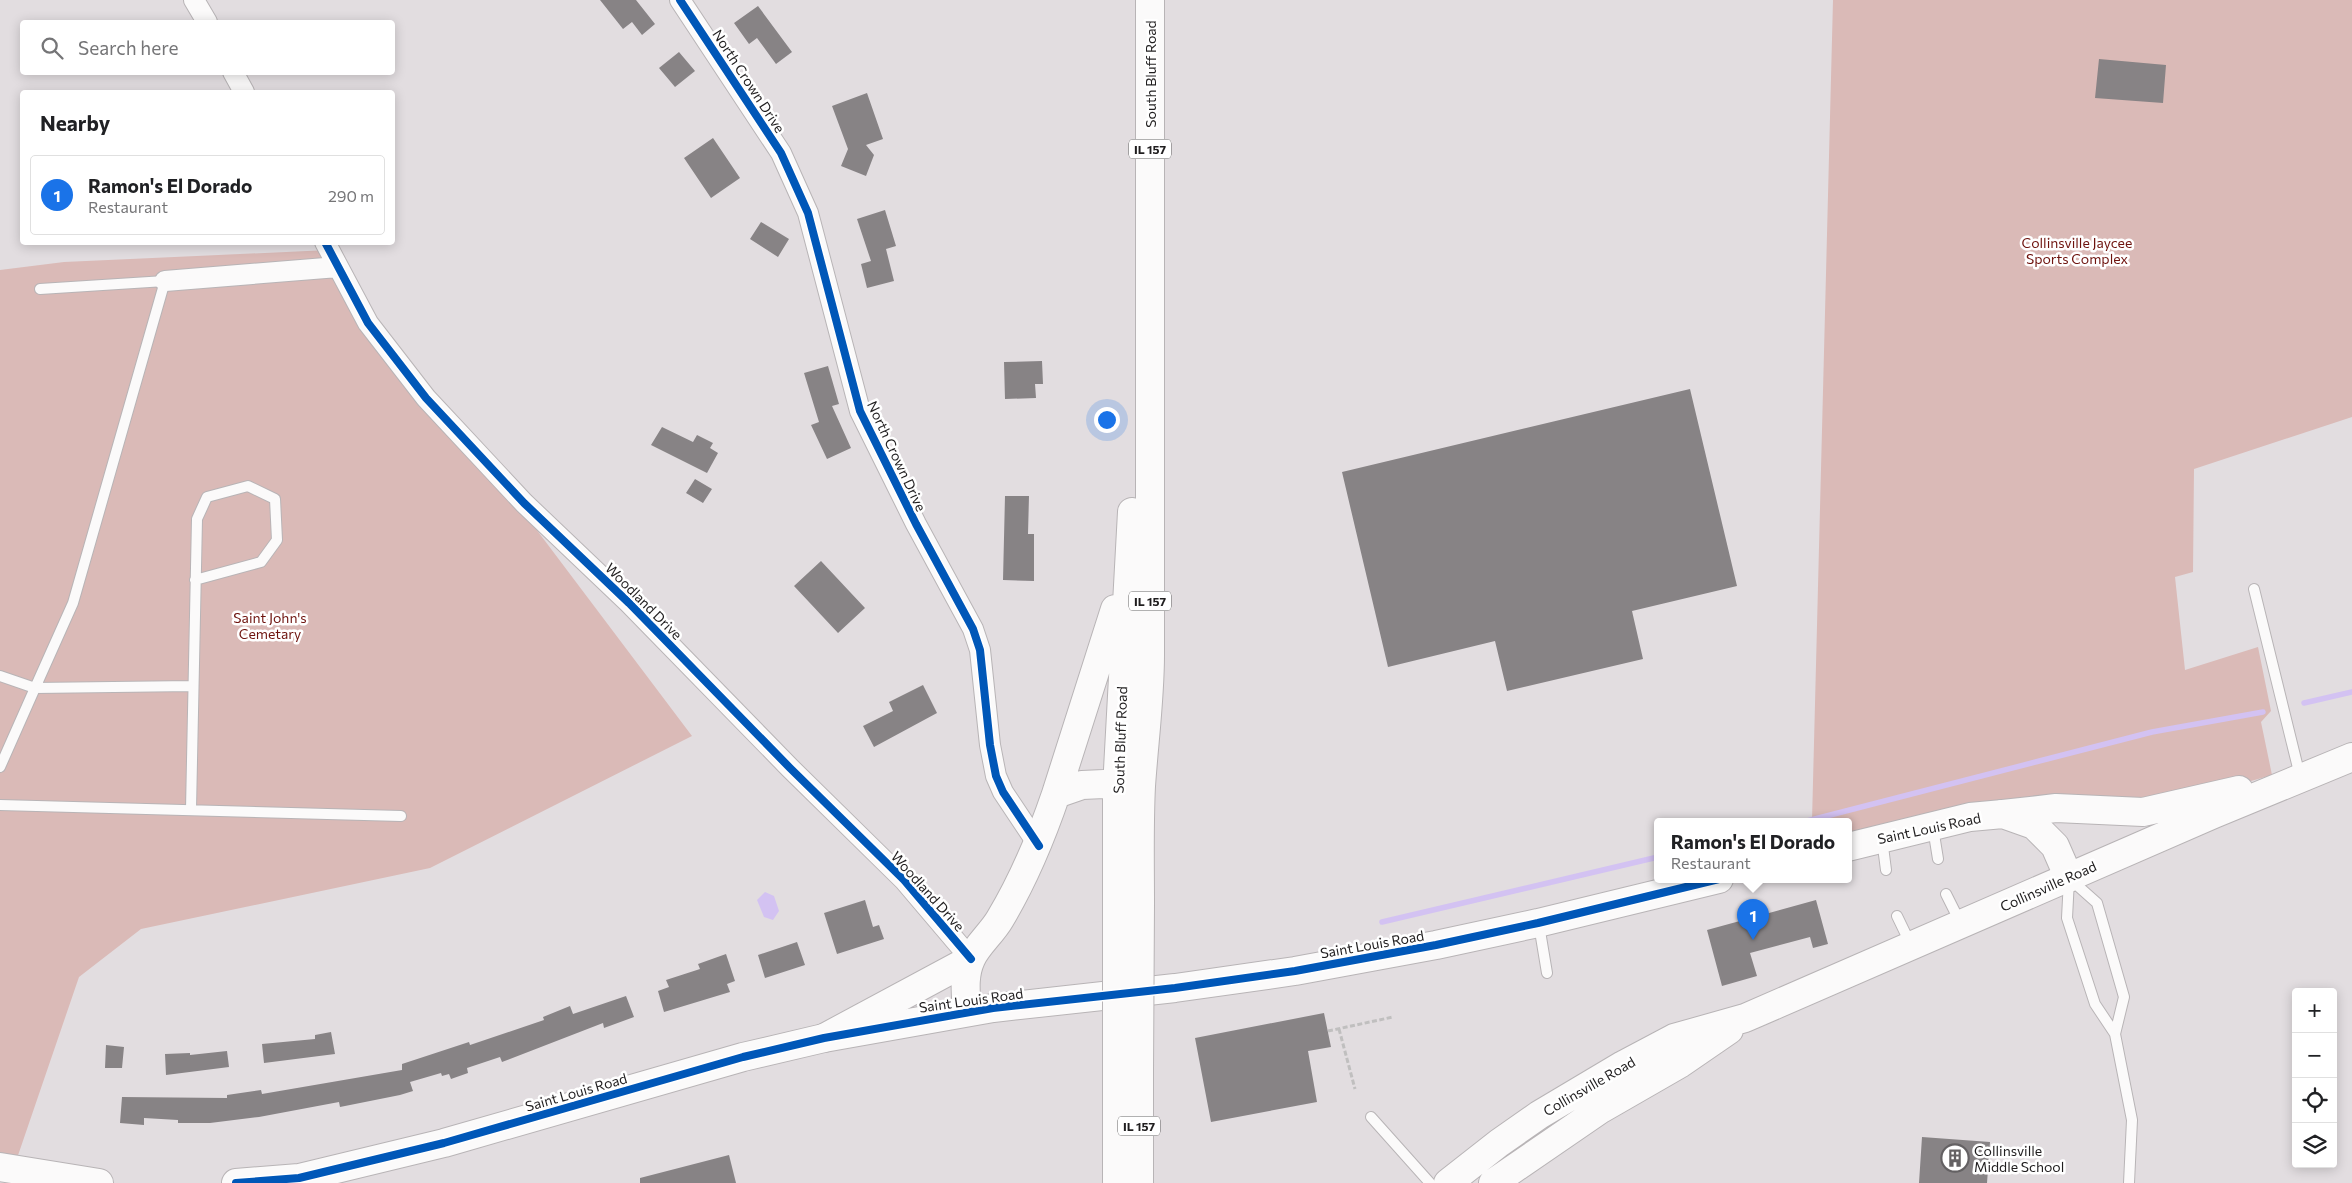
<!DOCTYPE html>
<html lang="en">
<head>
<meta charset="utf-8">
<style>
  :root { --surface:#fff; --page:#f2f2f2; --text:#202124; --muted:#757577; --line:#e0e0e0; --accent:#1a73e8 }
  body { margin:0; font-family:Commissioner,sans-serif; background:var(--page); color:var(--text) }
  .controls { position:absolute; right:15px; bottom:15px; display:grid; overflow:hidden; border-radius:5px; box-shadow:0 2px 12px #0003 }
  .controls button { width:45px; height:45px; display:grid; place-items:center; padding:0; border:0; border-bottom:1px solid var(--line); background:var(--surface); color:var(--text); font:25px sans-serif }
  .you { position:absolute; left:1106px; top:419px; width:18px; height:18px; margin:-12px; border:4px solid #fff; border-radius:50%; background:#1a73e8; box-shadow:0 0 0 8px #1a73e833 }
  .badge { display:grid; place-items:center; width:32px; height:32px; border-radius:50%; background:var(--accent); color:#fff; font-size:16px; font-weight:700 }
  .pin { position:absolute; translate:-50% -41px; filter:drop-shadow(0 1px 2px #0008) }
  .pin::after { content:''; position:absolute; top:26px; width:18px; height:15px; background:inherit; clip-path:polygon(0 0,100% 0,50% 100%) }
  .popup { position:absolute; left:1654px; top:818px; width:198px; height:65px; box-sizing:border-box; display:grid; place-content:center; border-radius:5px; background:var(--surface); filter:drop-shadow(0 1px 4px #0005); font-size:16px; white-space:nowrap; color:var(--muted) }
  .popup b { font-size:19px; color:var(--text) }
  .popup::after { content:''; position:absolute; left:50%; top:100%; margin-left:-10px; border:10px solid transparent; border-top-color:var(--surface) }
  .list { margin:0; padding:0; list-style:none }
  h2 { display:flex; justify-content:space-between; align-items:center; height:65px; margin:0; padding:0 20px; font-size:21px }
  h2 small { font-size:16px; font-weight:400; color:var(--muted) }
  .list li { display:grid; grid-template-columns:32px 1fr auto; gap:15px; align-items:center; box-sizing:border-box; height:80px; margin:0 10px 10px; padding:0 10px; border:1px solid var(--line); border-radius:5px }
  .list b { display:block; font-size:19px; white-space:nowrap }
  .list p { margin:0; font-size:16px; white-space:nowrap; color:var(--muted) }
  .list em { font-size:16px; font-style:normal; color:var(--muted) }
  .icon { flex:none; width:28px; height:28px; fill:none; stroke:currentColor; stroke-width:2; stroke-linecap:round; stroke-linejoin:round }
  .map { position:relative; flex:none; width:2352px; height:1183px; overflow:hidden }
  .search { position:absolute; background:var(--surface); box-shadow:0 2px 12px #0003; left:20px; top:20px; width:375px; height:55px; display:flex; align-items:center; gap:12px; box-sizing:border-box; padding:0 18px; border-radius:5px; color:var(--muted); font-size:19px }
  .panel { position:absolute; background:var(--surface); box-shadow:0 2px 12px #0003; left:20px; top:90px; width:375px; height:155px; border-radius:5px }
  .map>svg:first-child { display:block }
  .green { fill:#dabab7 }
  .water { fill:#d3c2f2 }
  .lines { fill:none; stroke-linecap:round; stroke-linejoin:round }
  .stream { stroke:#d3c2f2; stroke-width:5.5 }
  .building { fill:#878385 }
  .lane-casing { stroke:#b8b4b6; stroke-width:12 }
  .street-casing { stroke:#b8b4b6; stroke-width:22 }
  .secondary-casing { stroke:#b8b4b6; stroke-width:30 }
  .primary-casing { stroke:#b8b4b6; stroke-width:30 }
  .path { stroke:#c0bfbf; stroke-width:3; stroke-dasharray:5 2.5; stroke-linecap:butt }
  .lane { stroke:#fbfafa; stroke-width:10 }
  .street { stroke:#fbfafa; stroke-width:20 }
  .secondary { stroke:#fbfafa; stroke-width:28 }
  .primary { stroke:#fbfafa; stroke-width:28 }
  .primary-bridge-casing { stroke:#b8b4b6; stroke-width:30; stroke-linecap:butt }
  .primary-bridge { stroke:#fbfafa; stroke-width:28 }
  .cycleway-casing { stroke:#fff; stroke-width:11 }
  .cycleway { stroke:#0057b8; stroke-width:8 }
  .labels { text-anchor:middle; dominant-baseline:central; stroke-width:5; stroke-linejoin:round; paint-order:stroke }
  .shield { fill:#fff; stroke:#636262; stroke-width:1 }
  .shield-label { font-size:12px; font-weight:bold; fill:#201e1f }
  .street-label { font-size:14px; fill:#201e1f; stroke:#fff }
  .park-label { font-size:14px; fill:#6e130e; stroke:#fff }
  .poi-label { font-size:14px; fill:#201e1f; stroke:#fff; text-anchor:start }
</style>
</head>
<body>
<div class="map">
<svg width="2352" height="1183" viewBox="0 0 2352 1183">
  <rect width="100%" height="100%" fill="#e2dde0"/>
  <path class="green" d="M 1833,0 L 2352,0 L 2352,417 L 2194,469 L 2193,572 L 2175,577 L 2185,670 L 2258,647 L 2271,711 L 2261,722 L 2272,775 L 2143,812 L 2097,811 L 1848,847 L 1848,821 L 1812,821 Z
    M 329,250 L 391,352 L 484,460 L 692,736 L 430,868 L 141,929 L 79,977 L 13,1170 L 0,1167 L 0,270 L 64,262 Z"/>
  <path class="water" d="M 765,892 L 774,896 L 779,911 L 773,920 L 764,917 L 757,900 Z"/>
  <g class="lines">
    <path class="stream" d="M 2304,703 L 2352,692
      M 1807,821 L 2152,732 L 2263,712
      M 1382,922 L 1658,857"/>
  </g>
  <path class="building" d="M 600,0 L 636,0 L 655,24 L 642,35 L 632,22 L 623,29 Z
    M 758,6 L 792,52 L 776,64 L 757,38 L 749,44 L 734,23 Z
    M 679,52 L 695,71 L 675,87 L 659,68 Z
    M 2099,59 L 2166,65 L 2163,103 L 2095,98 Z
    M 867,93 L 883,139 L 866,145 L 874,155 L 866,176 L 841,166 L 848,149 L 832,106 Z
    M 713,138 L 740,178 L 711,198 L 684,158 Z
    M 885,210 L 896,246 L 886,249 L 894,281 L 867,288 L 861,264 L 871,261 L 857,219 Z
    M 761,222 L 789,239 L 778,257 L 750,239 Z
    M 1042,361 L 1043,384 L 1035,384 L 1036,398 L 1005,399 L 1004,362 Z
    M 828,366 L 839,404 L 832,406 L 851,448 L 827,459 L 811,425 L 819,422 L 804,373 Z
    M 1690,389 L 1737,586 L 1632,611 L 1643,659 L 1507,691 L 1495,641 L 1388,667 L 1342,472 Z
    M 662,427 L 693,442 L 697,435 L 713,443 L 710,448 L 718,453 L 707,473 L 651,445 Z
    M 695,479 L 712,489 L 703,503 L 686,493 Z
    M 1005,496 L 1029,496 L 1028,534 L 1034,534 L 1034,581 L 1003,580 Z
    M 821,561 L 865,608 L 838,633 L 794,586 Z
    M 923,685 L 937,713 L 874,747 L 863,726 L 893,711 L 889,702 Z
    M 865,900 L 873,927 L 879,925 L 884,939 L 837,954 L 824,913 Z
    M 1816,900 L 1828,944 L 1813,948 L 1810,937 L 1750,953 L 1757,976 L 1722,986 L 1707,930 Z
    M 797,942 L 805,965 L 765,978 L 758,955 Z
    M 726,954 L 735,981 L 727,984 L 730,992 L 664,1012 L 658,991 L 669,987 L 666,980 L 700,969 L 698,964 Z
    M 626,996 L 634,1017 L 604,1028 L 603,1023 L 502,1062 L 500,1057 L 467,1068 L 468,1073 L 451,1079 L 449,1074 L 442,1076 L 441,1073 L 410,1082 L 413,1091 L 400,1095 L 340,1107 L 339,1102 L 259,1117 L 210,1123 L 178,1123 L 178,1120 L 144,1118 L 144,1125 L 120,1123 L 122,1097 L 227,1098 L 227,1095 L 261,1090 L 262,1094 L 402,1070 L 402,1064 L 469,1042 L 470,1045 L 544,1020 L 543,1017 L 570,1006 L 573,1014 Z
    M 1324,1013 L 1331,1047 L 1308,1051 L 1317,1102 L 1211,1122 L 1195,1038 Z
    M 331,1032 L 335,1054 L 264,1063 L 262,1044 L 315,1039 L 315,1035 Z
    M 106,1045 L 124,1047 L 122,1068 L 105,1068 Z
    M 227,1051 L 229,1067 L 166,1075 L 165,1054 L 190,1053 L 190,1055 Z
    M 1922,1137 L 1990,1142 L 1987,1183 L 1919,1183 Z
    M 729,1155 L 736,1183 L 640,1183 L 640,1178 Z"/>
  <g class="lines">
    <g class="lane-casing">
      <path id="lane" d="M 40,289 L 165,281 L 73,603 L 35,688 L 192,686
        M 2254,589 L 2300,776
        M 0,676 L 35,688 L 0,767
        M 0,805 L 401,816
        M 191,809 L 197,519 L 207,497 L 248,486 L 275,499 L 277,540 L 261,562 L 195,580
        M 1933,828 L 1938,859
        M 1882,839 L 1886,870
        M 2069,879 L 2067,918 L 2095,1004 L 2115,1034 L 2132,1120 L 2129,1183
        M 2070,879 L 2097,903 L 2124,997 L 2115,1034
        M 1946,894 L 1960,922
        M 1897,916 L 1911,945
        M 1539,925 L 1547,973
        M 1371,1117 L 1430,1183"/>
    </g>
    <g class="street-casing">
      <path id="street" d="M 194,0 L 207,22
        M 680,0 L 781,153 L 808,213 L 860,411 L 916,524 L 973,629 L 980,650 L 990,745 L 996,776 L 1003,792 L 1039,846
        M 233,72 L 244,92
        M 325,242 L 368,323 L 426,398 L 524,503 L 629,603 L 790,768 L 904,880 L 971,959
        M 165,281 L 338,267"/>
    </g>
    <g class="secondary-casing">
      <path id="secondary" d="M 1848,847 L 1970,817 L 2003,814 L 2034,825 L 2055,846 L 2069,878
        M 0,1167 L 99,1183
        M 236,1183 L 299,1178 L 444,1143 L 743,1057 L 824,1038 L 993,1008 L 1175,988 L 1295,971 L 1436,945 L 1538,923 L 1719,879"/>
    </g>
    <g class="primary-casing">
      <path id="primary" d="M 1056,794 L 1115,609
        M 2003,814 L 2056,808 L 2143,812 L 2239,790
        M 1117,903 L 1117,788 L 1132,512
        M 1140,904 C 1140,865 1139,825 1141,786 C 1144,742 1150,698 1150,655 C 1152,436 1150,218 1150,0
        M 967,1012 C 966,995 963,976 971,959 C 977,945 992,933 1000,919 C 1024,879 1041,838 1056,794 L 1082,785 L 1104,784 L 1134,789
        M 824,1038 L 971,959
        M 1139,1070 L 1139,1183
        M 1117,1183 L 1117,1079
        M 1448,1183 L 1499,1143 L 1539,1115 L 1623,1065 L 1674,1038 L 1745,1018 L 2214,814 L 2352,757
        M 1493,1183 L 1601,1109 L 1681,1063 L 1729,1030"/>
    </g>
    <path class="path" d="M 1339,1029 L 1355,1089
      M 1328,1031 L 1393,1017"/>
    <use href="#lane" class="lane"/>
    <use href="#street" class="street"/>
    <use href="#secondary" class="secondary"/>
    <use href="#primary" class="primary"/>
    <g class="primary-bridge-casing">
      <path id="primary-bridge" d="M 1117,903 L 1117,1079
        M 1139,1070 L 1140,904"/>
    </g>
    <use href="#primary-bridge" class="primary-bridge"/>
    <g class="cycleway-casing">
      <path id="cycleway" d="M 680,0 L 781,153 L 808,213 L 860,411 L 916,524 L 973,629 L 980,650 L 990,745 L 996,776 L 1003,792 L 1039,846
        M 325,242 L 368,323 L 426,398 L 524,503 L 629,603 L 790,768 L 904,880 L 971,959
        M 236,1183 L 299,1178 L 444,1143 L 743,1057 L 824,1038 L 993,1008 L 1175,988 L 1295,971 L 1436,945 L 1538,923 L 1719,879"/>
    </g>
    <use href="#cycleway" class="cycleway"/>
  </g>
  <defs>
    <g id="building-ring" transform="scale(1.4375)"><circle r="9.5" fill="#fff" stroke="#646163" stroke-width="1.5"/><path d="M-4-6H4V6H1V3H-1V6H-4ZM-2.5-4.3h1.7v1.8h-1.7ZM.8-4.3h1.7v1.8H.8ZM-2.5-1h1.7V.8h-1.7ZM.8-1h1.7V.8H.8Z" fill="#646163"/></g>
  </defs>
  <g fill-rule="evenodd">
    <use href="#building-ring" x="1955" y="1158"/>
  </g>
  <g class="labels">
    <g class="shield">
      <rect x="1129" y="139.5" width="42" height="19" rx="4"/>
      <rect x="1129" y="591.5" width="42" height="19" rx="4"/>
      <rect x="1118" y="1116.5" width="42" height="19" rx="4"/>
    </g>
    <g class="shield-label">
      <text x="1150" y="149">IL 157</text>
      <text x="1150" y="601">IL 157</text>
      <text x="1139" y="1126">IL 157</text>
    </g>
    <g class="street-label">
      <text transform="translate(1150 74) rotate(-90)">South Bluff Road</text>
      <text transform="translate(749 81) rotate(57)">North Crown Drive</text>
      <text transform="translate(897 456) rotate(65)">North Crown Drive</text>
      <text transform="translate(644 601) rotate(45)">Woodland Drive</text>
      <text transform="translate(1120 740) rotate(-88)">South Bluff Road</text>
      <text transform="translate(1929 828) rotate(-12)">Saint Louis Road</text>
      <text transform="translate(2048 886) rotate(-24)">Collinsville Road</text>
      <text transform="translate(928 891) rotate(48)">Woodland Drive</text>
      <text transform="translate(1372 944) rotate(-10)">Saint Louis Road</text>
      <text transform="translate(971 1000) rotate(-8)">Saint Louis Road</text>
      <text transform="translate(1589 1086) rotate(-30)">Collinsville Road</text>
      <text transform="translate(576 1092) rotate(-16)">Saint Louis Road</text>
    </g>
    <g class="park-label">
      <text x="2077" y="242">Collinsville Jaycee<tspan x="2077" dy="16">Sports Complex</tspan></text>
      <text x="270" y="617">Saint John's<tspan x="270" dy="16">Cemetary</tspan></text>
    </g>
    <g class="poi-label">
      <text x="1974" y="1150">Collinsville<tspan x="1974" dy="16">Middle School</tspan></text>
    </g>
  </g>
</svg>
<div class="controls">
<button>+</button>
<button>−</button>
<button><svg class="icon" aria-label="locate" viewBox="0 0 24 24"><circle cx="12" cy="12" r="6"/><path d="M12 2v4M12 18v4M2 12h4M18 12h4"/></svg></button>
<button><svg class="icon" aria-label="layers" viewBox="0 0 24 24"><path d="M12 4l9 5-9 5-9-5zM3 14l9 5 9-5"/></svg></button>
</div>
<div class="you"></div>
<div class="pin badge" style="left:1753px;top:940px">1</div>
<div class="popup"><b>Ramon's El Dorado</b>Restaurant</div>
<div class="search"><svg class="icon" aria-label="search" viewBox="0 0 24 24"><circle cx="10" cy="10" r="6"/><path d="M15 15l6 6"/></svg>Search here</div>
<section class="panel">
<h2>Nearby<small></small></h2>
<ul class="list">
<li><span class="badge">1</span><div><b>Ramon's El Dorado</b><p>Restaurant</p></div><em>290 m</em></li>
</ul>
</section>
</div>
</body>
</html>
